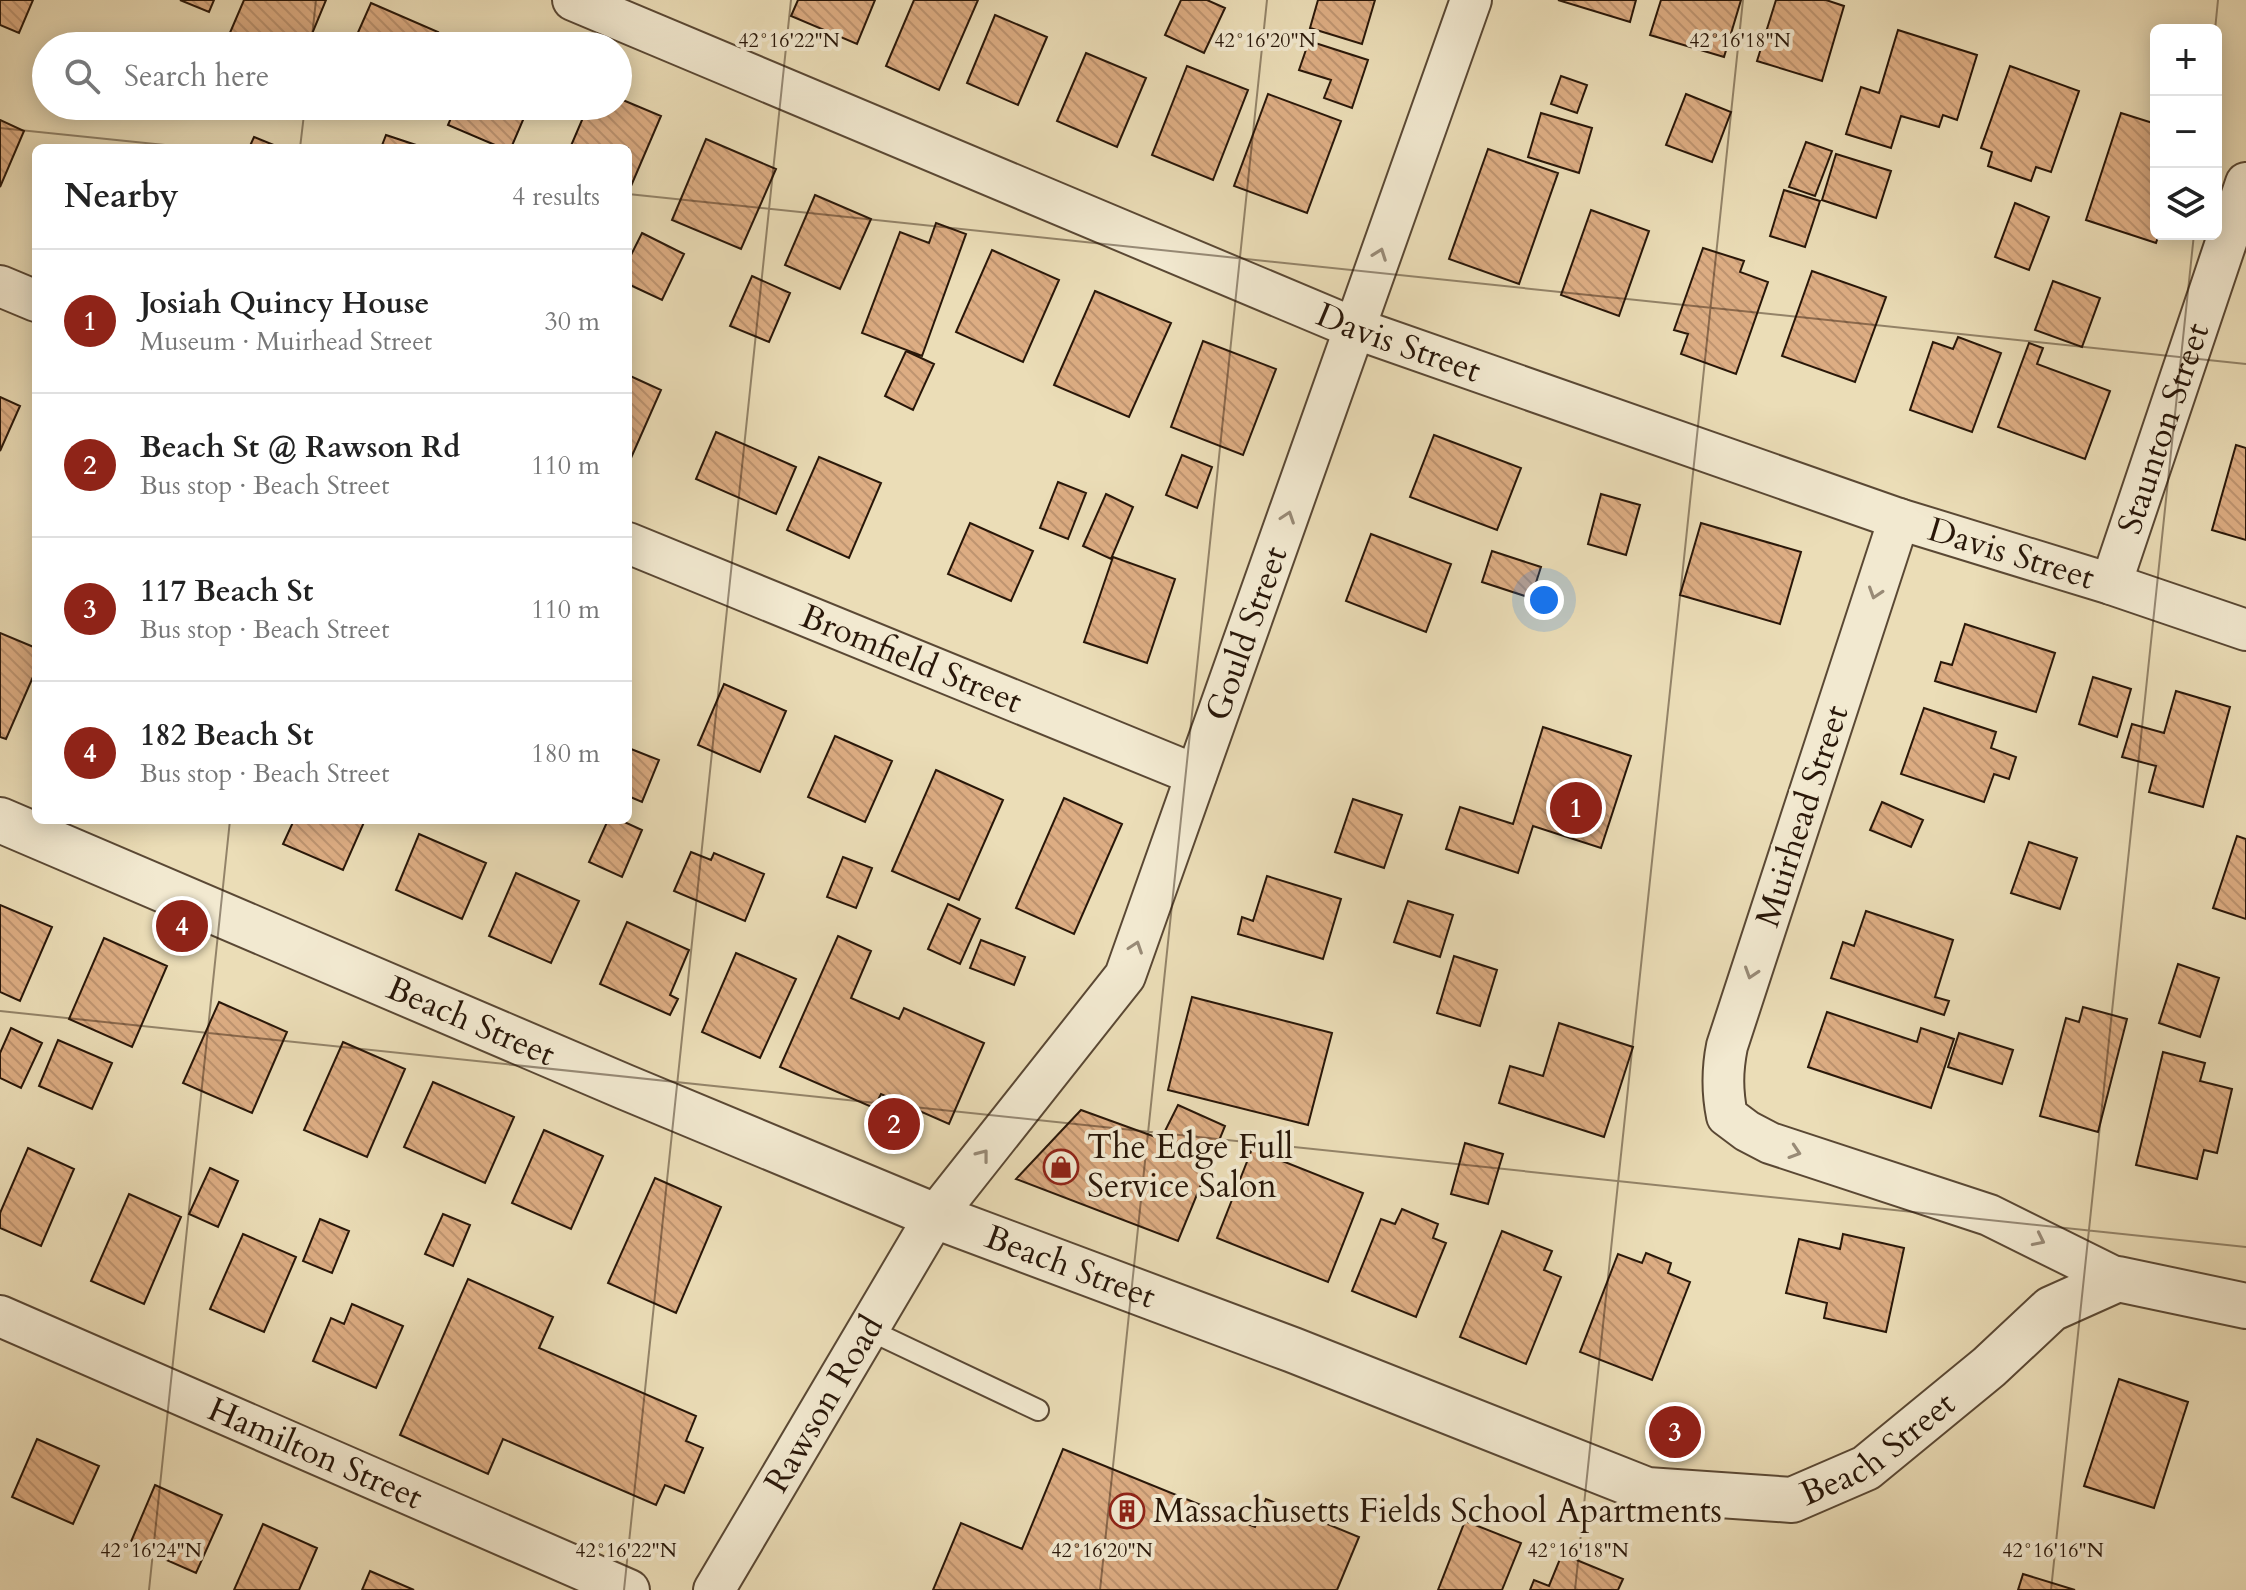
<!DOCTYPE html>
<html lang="en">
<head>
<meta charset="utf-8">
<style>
  :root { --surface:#fff; --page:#f6f6f6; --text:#222; --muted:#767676; --line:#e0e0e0; --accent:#8f2418 }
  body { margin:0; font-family:Cardo,serif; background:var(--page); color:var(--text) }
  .controls { position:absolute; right:24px; top:24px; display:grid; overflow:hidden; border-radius:12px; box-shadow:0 4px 20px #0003 }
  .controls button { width:72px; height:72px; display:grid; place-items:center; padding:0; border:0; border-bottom:2px solid var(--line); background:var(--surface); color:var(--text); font:40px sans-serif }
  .you { position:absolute; left:1544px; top:600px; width:28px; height:28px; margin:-20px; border:6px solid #fff; border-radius:50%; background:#1a73e8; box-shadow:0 0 0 12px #1a73e833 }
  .badge { display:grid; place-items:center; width:52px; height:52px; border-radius:50%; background:var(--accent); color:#fff; font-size:26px; font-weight:700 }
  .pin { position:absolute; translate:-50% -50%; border:4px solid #fff; box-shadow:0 2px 8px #0006 }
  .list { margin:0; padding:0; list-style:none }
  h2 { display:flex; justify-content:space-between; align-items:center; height:104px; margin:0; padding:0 32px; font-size:34px }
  h2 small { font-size:26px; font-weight:400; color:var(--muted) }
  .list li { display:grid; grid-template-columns:52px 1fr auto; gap:24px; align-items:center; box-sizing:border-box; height:144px; padding:0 32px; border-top:2px solid var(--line) }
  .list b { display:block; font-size:30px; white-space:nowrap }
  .list p { margin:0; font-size:26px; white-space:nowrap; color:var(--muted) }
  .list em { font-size:26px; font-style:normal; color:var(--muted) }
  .icon { flex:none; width:44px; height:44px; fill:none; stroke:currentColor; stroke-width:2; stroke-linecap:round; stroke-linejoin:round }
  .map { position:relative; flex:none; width:2246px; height:1590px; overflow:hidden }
  .search { position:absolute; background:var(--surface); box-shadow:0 4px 20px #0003; left:32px; top:32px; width:600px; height:88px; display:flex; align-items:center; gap:20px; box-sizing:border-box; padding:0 28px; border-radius:44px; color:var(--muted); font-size:30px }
  .panel { position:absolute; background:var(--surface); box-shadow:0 4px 20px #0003; left:32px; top:144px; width:600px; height:680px; border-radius:12px }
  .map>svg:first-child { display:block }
  .building { fill:url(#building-back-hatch); stroke:#291709; stroke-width:2 }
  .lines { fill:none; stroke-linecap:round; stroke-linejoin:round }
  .service-casing { stroke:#5a4834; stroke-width:24 }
  .minor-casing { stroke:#5a4834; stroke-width:44 }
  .tertiary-casing { stroke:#5a4834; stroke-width:48 }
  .service { stroke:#f2e9d0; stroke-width:20 }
  .minor { stroke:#f2e9d0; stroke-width:40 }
  .tertiary { stroke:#f2e9d0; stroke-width:44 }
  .oneway { stroke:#988a76 }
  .ticks { fill:none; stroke:#291709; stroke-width:2; stroke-opacity:0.45 }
  .labels { text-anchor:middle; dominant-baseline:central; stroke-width:8; stroke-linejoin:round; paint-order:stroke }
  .street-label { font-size:34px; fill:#291709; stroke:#f2e9d0 }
  .poi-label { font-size:34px; fill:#291709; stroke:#f2e9d0; text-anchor:start }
  .ticks-label { font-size:20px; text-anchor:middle; fill:#291709; stroke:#f2e9d0; stroke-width:8; stroke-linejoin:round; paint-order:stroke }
</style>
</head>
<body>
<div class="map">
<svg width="2246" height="1590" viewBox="0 0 2246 1590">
  <defs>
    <pattern id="building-back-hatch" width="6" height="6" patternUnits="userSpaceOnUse" patternTransform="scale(2)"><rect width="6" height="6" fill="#ddad83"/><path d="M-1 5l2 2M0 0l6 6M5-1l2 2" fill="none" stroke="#be9470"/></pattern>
  </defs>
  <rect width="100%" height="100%" fill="#ebddb7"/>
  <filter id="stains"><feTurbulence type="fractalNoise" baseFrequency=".0025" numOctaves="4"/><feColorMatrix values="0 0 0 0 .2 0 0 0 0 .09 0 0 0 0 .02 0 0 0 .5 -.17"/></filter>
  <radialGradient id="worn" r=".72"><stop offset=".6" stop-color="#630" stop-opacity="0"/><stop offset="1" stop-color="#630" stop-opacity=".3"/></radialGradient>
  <path class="building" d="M 0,0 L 33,0 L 19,33 L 0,25 Z
    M 180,0 L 214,0 L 209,12 Z
    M 244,0 L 326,0 L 307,46 L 235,46 L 226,42 Z
    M 798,0 L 875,0 L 857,44 L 791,16 Z
    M 914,0 L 978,0 L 939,90 L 886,66 Z
    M 1181,0 L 1207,0 L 1225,8 L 1204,53 L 1165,35 Z
    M 1318,0 L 1375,0 L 1362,44 L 1310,28 Z
    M 1558,0 L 1636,0 L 1630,22 Z
    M 1661,0 L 1741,0 L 1724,57 L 1650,35 Z
    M 1776,0 L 1826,0 L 1844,6 L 1822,81 L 1757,61 Z
    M 371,3 L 438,32 L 432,46 L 352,46 Z
    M 995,15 L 1047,37 L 1018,105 L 967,83 Z
    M 1898,30 L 1977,55 L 1957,120 L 1943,115 L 1939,127 L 1901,116 L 1891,148 L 1846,134 L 1861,87 L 1879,93 Z
    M 1309,41 L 1368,60 L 1352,108 L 1324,98 L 1331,80 L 1299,70 Z
    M 1086,53 L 1146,78 L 1117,147 L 1057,121 Z
    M 1187,66 L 1248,90 L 1213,180 L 1152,155 Z
    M 2010,66 L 2079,91 L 2051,172 L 2036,167 L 2031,181 L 1988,166 L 1992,152 L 1981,148 Z
    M 1561,76 L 1587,85 L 1577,113 L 1551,104 Z
    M 1268,94 L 1341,121 L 1307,213 L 1234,186 Z
    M 1686,94 L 1731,112 L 1712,162 L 1666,145 Z
    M 618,98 L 661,116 L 628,193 L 628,148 L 570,148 L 588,106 L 618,106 Z
    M 456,106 L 529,106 L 511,148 L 502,148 L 448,125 Z
    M 1541,113 L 1592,128 L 1579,173 L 1528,157 Z
    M 2121,113 L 2156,124 L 2156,234 L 2159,234 L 2156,243 L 2086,220 Z
    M 0,120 L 24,131 L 0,187 Z
    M 386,135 L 416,145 L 415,148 L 381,148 Z
    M 254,137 L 281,148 L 249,148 Z
    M 706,139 L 776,169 L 741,249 L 672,220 Z
    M 1806,142 L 1832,151 L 1815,196 L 1789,187 Z
    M 1488,149 L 1558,173 L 1519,284 L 1449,259 Z
    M 1836,154 L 1891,171 L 1876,218 L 1822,200 Z
    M 1784,190 L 1820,201 L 1805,247 L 1770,236 Z
    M 815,195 L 871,219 L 840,289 L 785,265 Z
    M 2015,203 L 2049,217 L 2029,270 L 1995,257 Z
    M 1591,210 L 1649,231 L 1619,316 L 1561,295 Z
    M 936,223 L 966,234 L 922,356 L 862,333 L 900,232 L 929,243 Z
    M 642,233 L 684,254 L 662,300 L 628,284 L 628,261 Z
    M 1703,248 L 1744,261 L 1740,272 L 1768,282 L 1736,374 L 1681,354 L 1688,334 L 1674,330 Z
    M 992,250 L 1059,280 L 1023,362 L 956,332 Z
    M 1812,271 L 1886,297 L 1855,382 L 1782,356 Z
    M 752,276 L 790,293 L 769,342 L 730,326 Z
    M 2053,281 L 2100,298 L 2082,347 L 2035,330 Z
    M 1095,291 L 1171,323 L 1129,417 L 1054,385 Z
    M 1958,337 L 2001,353 L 1972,432 L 1910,410 L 1933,342 L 1953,349 Z
    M 1203,341 L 1276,369 L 1243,455 L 1171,427 Z
    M 2029,343 L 2043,348 L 2037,364 L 2110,391 L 2085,459 L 1998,427 Z
    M 906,351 L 934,364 L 913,410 L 885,396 Z
    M 628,375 L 661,390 L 631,458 L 628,457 Z
    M 0,397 L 20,406 L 0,451 Z
    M 716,432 L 796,467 L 776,514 L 696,479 Z
    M 1434,435 L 1521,468 L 1497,530 L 1410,497 Z
    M 2236,445 L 2246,448 L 2246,540 L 2212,530 Z
    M 1182,455 L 1212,467 L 1197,508 L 1166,495 Z
    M 819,457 L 881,483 L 849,558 L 787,530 Z
    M 1058,482 L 1086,493 L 1068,539 L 1040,528 Z
    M 1106,494 L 1133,507 L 1111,559 L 1083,546 Z
    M 1601,494 L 1640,505 L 1626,555 L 1588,544 Z
    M 970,523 L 1033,551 L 1011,601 L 948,574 Z
    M 1701,523 L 1801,552 L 1780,624 L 1680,595 Z
    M 1371,534 L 1451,564 L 1426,632 L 1346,601 Z
    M 1492,551 L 1541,567 L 1531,598 L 1482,582 Z
    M 1113,557 L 1175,579 L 1147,663 L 1084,642 Z
    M 1965,624 L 2055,653 L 2036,712 L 1935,681 L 1941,662 L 1952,665 Z
    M 0,633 L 36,648 L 36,670 L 6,739 L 0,737 Z
    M 2093,677 L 2131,689 L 2117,737 L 2079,724 Z
    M 724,684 L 786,711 L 760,772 L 698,745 Z
    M 2176,691 L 2230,707 L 2203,807 L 2149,792 L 2156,766 L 2122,757 L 2132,724 L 2164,733 Z
    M 1924,708 L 1996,732 L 1991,748 L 2016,757 L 2009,779 L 1994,774 L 1984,802 L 1901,774 Z
    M 1543,727 L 1631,756 L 1601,848 L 1533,826 L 1518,873 L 1446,849 L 1460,807 L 1513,824 Z
    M 835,736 L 892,761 L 865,822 L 808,797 Z
    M 631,749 L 659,760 L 642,802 L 628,796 L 628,757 Z
    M 936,770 L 1003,800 L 959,900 L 892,871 Z
    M 1064,798 L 1122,824 L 1074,934 L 1016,908 Z
    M 1353,799 L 1402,815 L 1384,868 L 1335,852 Z
    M 1882,802 L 1923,820 L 1911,847 L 1870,830 Z
    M 294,820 L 365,820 L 343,870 L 283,844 Z
    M 608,820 L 620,820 L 642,830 L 622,877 L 589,862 Z
    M 419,834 L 486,863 L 462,919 L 396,890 Z
    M 2237,836 L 2246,839 L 2246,919 L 2213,908 Z
    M 2029,842 L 2077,858 L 2060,909 L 2011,893 Z
    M 691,852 L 711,860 L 714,853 L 764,874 L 745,921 L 674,891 Z
    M 843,857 L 872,868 L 856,908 L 827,897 Z
    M 516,873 L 579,901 L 551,963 L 489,936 Z
    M 1267,876 L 1341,899 L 1323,959 L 1238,934 L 1242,917 L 1253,921 Z
    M 1408,901 L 1453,915 L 1440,957 L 1394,942 Z
    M 948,904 L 980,919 L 960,964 L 928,949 Z
    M 0,905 L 52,927 L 20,1001 L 0,992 Z
    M 1866,911 L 1953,940 L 1935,997 L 1949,1001 L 1944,1015 L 1831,978 L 1843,942 L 1854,946 Z
    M 627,922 L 689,950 L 670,995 L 678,999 L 670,1015 L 600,984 Z
    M 838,936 L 871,951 L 851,998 L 899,1019 L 904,1008 L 984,1043 L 949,1124 L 881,1094 L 874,1108 L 780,1067 Z
    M 104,938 L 167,966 L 132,1047 L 69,1019 Z
    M 981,940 L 1025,957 L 1014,985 L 970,968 Z
    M 736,953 L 796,979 L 760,1058 L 702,1032 Z
    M 1454,956 L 1497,970 L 1480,1026 L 1437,1013 Z
    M 2178,964 L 2219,978 L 2200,1037 L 2159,1023 Z
    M 1192,997 L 1332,1033 L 1308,1125 L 1168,1090 Z
    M 219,1002 L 287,1032 L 252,1113 L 183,1083 Z
    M 2083,1007 L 2127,1019 L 2098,1132 L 2040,1116 L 2066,1018 L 2079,1022 Z
    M 1827,1012 L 1917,1042 L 1921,1028 L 1954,1039 L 1931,1108 L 1808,1067 Z
    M 1559,1023 L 1633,1047 L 1604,1137 L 1499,1103 L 1510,1066 L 1543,1076 Z
    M 11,1028 L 42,1043 L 21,1088 L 0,1078 L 0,1053 Z
    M 1959,1033 L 2013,1050 L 2002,1084 L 1948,1067 Z
    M 58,1040 L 112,1063 L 92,1109 L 39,1086 Z
    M 343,1042 L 405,1069 L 367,1157 L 304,1130 Z
    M 2163,1052 L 2205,1063 L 2200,1081 L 2232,1089 L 2217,1153 L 2204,1150 L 2197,1179 L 2136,1165 Z
    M 433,1082 L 514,1117 L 485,1183 L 404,1147 Z
    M 1178,1105 L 1225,1126 L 1178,1241 L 1016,1179 L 1081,1110 L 1161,1139 Z
    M 544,1130 L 603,1156 L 571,1229 L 512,1203 Z
    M 1465,1143 L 1503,1154 L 1488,1204 L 1451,1194 Z
    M 28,1148 L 74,1169 L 41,1246 L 0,1228 L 0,1213 Z
    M 1252,1149 L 1363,1193 L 1328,1282 L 1217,1238 Z
    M 210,1168 L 238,1181 L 218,1227 L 189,1214 Z
    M 655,1178 L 721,1207 L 676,1313 L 608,1283 Z
    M 129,1194 L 181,1217 L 144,1304 L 91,1281 Z
    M 1402,1209 L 1438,1224 L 1433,1238 L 1446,1243 L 1416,1317 L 1352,1291 L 1381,1219 L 1395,1224 Z
    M 443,1214 L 470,1225 L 453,1266 L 425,1254 Z
    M 320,1219 L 349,1231 L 332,1273 L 303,1261 Z
    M 1502,1231 L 1552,1251 L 1544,1270 L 1561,1277 L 1526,1364 L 1460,1337 Z
    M 243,1234 L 296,1257 L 264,1332 L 210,1309 Z
    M 1843,1234 L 1904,1248 L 1886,1332 L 1824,1318 L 1827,1303 L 1786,1293 L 1799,1239 L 1840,1249 Z
    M 1646,1253 L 1671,1263 L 1668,1273 L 1690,1282 L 1652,1380 L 1580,1352 L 1618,1254 L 1642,1263 Z
    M 468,1279 L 553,1317 L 539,1348 L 696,1416 L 686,1441 L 703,1448 L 684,1493 L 665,1485 L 656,1505 L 503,1439 L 488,1474 L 400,1435 Z
    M 352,1304 L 403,1326 L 376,1388 L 313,1361 L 331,1318 L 344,1324 Z
    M 2119,1379 L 2188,1402 L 2154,1508 L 2084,1486 Z
    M 37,1439 L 99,1466 L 73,1524 L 12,1497 Z
    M 1063,1449 L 1255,1527 L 1266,1499 L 1359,1537 L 1337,1590 L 933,1590 L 961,1523 L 1022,1549 Z
    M 155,1485 L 222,1515 L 196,1573 L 130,1544 Z
    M 1465,1521 L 1521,1543 L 1502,1590 L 1438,1590 Z
    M 263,1524 L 317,1548 L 299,1590 L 234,1590 Z
    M 1562,1554 L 1623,1579 L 1618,1590 L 1530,1590 L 1534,1580 L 1549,1586 Z
    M 370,1571 L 414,1590 L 362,1590 Z
    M 2023,1574 L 2075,1590 L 2018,1590 Z"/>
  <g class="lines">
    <g class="service-casing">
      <path id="service" d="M 867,1329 L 1038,1410"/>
    </g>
    <g class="minor-casing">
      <g id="minor">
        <path id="s1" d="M 573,0 L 1354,328 L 1899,519 L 2111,584 L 2246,630"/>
        <path d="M 0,286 L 36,301"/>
        <path d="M 1899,519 L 1727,1046 C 1722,1071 1722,1091 1727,1116 L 1747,1131 L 1770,1143 L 1989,1215 L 2118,1279"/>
        <path id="s2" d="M 628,543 L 1196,775"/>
        <path id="s3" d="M 2111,584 L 2246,183"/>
        <path id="s4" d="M 0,1316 L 629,1590"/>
        <path id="s5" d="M 714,1590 L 935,1216 L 1125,976 L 1471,0"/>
      </g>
    </g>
    <g class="tertiary-casing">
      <g id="tertiary">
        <path id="s6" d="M 0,820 L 625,1087 L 935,1216 L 1293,1350 L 1647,1490 L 1792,1500 L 1866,1468 L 1989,1367 L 2051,1309 L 2118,1279 L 2246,1306"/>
      </g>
    </g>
    <use href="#service" class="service"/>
    <use href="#minor" class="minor"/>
    <use href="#tertiary" class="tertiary"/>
  </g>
  <defs><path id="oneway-chevron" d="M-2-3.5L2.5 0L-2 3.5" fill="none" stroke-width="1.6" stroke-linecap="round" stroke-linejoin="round" transform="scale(2)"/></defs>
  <g class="oneway">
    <use href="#oneway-chevron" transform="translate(1380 254) rotate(-70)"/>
    <use href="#oneway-chevron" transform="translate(1288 517) rotate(-71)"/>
    <use href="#oneway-chevron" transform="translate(1875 593) rotate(108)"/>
    <use href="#oneway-chevron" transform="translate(1136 947) rotate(-71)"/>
    <use href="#oneway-chevron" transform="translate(1751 973) rotate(108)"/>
    <use href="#oneway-chevron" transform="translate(1795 1152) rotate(18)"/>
    <use href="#oneway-chevron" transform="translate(983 1155) rotate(-52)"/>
    <use href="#oneway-chevron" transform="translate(2039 1240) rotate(26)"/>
  </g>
  <path class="ticks" d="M 2215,30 L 2218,0M 311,46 L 316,0M 0,128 L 194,148M 300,148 L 305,106M 628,194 L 2246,364M 0,1011 L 2246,1247M 149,1590 L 230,820M 624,1590 L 791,0M 1100,1590 L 1267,0M 1575,1590 L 1743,0M 2051,1590 L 2194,234"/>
  <defs>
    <g id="shop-ring" transform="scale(1.8)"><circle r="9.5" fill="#f2e9d0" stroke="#8f2418" stroke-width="1.5"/><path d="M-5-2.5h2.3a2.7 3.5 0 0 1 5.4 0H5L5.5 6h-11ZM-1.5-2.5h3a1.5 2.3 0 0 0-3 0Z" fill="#8f2418"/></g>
    <g id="building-ring" transform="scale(1.8)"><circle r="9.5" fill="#f2e9d0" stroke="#8f2418" stroke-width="1.5"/><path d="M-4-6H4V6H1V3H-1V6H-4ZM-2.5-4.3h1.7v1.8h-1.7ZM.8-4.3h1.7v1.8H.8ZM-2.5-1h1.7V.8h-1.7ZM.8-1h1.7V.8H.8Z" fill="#8f2418"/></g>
  </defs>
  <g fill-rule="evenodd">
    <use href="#shop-ring" x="1061" y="1167"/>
    <use href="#building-ring" x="1127" y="1511"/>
  </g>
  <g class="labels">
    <g class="street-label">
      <text stroke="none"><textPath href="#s1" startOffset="894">Davis Street</textPath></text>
      <text stroke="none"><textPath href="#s3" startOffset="164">Staunton Street</textPath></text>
      <text stroke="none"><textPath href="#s1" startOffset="1542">Davis Street</textPath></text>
      <text stroke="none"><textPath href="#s5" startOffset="1104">Gould Street</textPath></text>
      <text stroke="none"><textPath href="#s2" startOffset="306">Bromfield Street</textPath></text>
      <text transform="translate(1802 816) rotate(-72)">Muirhead Street</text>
      <text stroke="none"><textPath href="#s6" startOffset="512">Beach Street</textPath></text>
      <text stroke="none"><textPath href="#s6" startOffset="1160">Beach Street</textPath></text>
      <text stroke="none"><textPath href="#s5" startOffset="216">Rawson Road</textPath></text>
      <text stroke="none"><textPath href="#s6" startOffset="2024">Beach Street</textPath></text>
      <text stroke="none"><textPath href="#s4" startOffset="344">Hamilton Street</textPath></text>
    </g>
    <g class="poi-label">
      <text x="1087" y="1147">The Edge Full<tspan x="1087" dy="39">Service Salon</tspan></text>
      <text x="1153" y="1511">Massachusetts Fields School Apartments</text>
    </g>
  </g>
  <g class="ticks-label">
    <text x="789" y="47">42°16'22"N</text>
    <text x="1265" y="47">42°16'20"N</text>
    <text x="1740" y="47">42°16'18"N</text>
    <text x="151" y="1557">42°16'24"N</text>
    <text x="626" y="1557">42°16'22"N</text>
    <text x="1102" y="1557">42°16'20"N</text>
    <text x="1578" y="1557">42°16'18"N</text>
    <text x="2053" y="1557">42°16'16"N</text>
  </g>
  <rect width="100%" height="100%" filter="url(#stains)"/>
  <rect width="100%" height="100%" fill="url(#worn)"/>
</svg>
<div class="controls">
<button>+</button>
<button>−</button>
<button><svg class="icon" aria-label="layers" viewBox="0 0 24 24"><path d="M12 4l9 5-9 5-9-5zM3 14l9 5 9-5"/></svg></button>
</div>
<div class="you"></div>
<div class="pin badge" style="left:1576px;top:808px">1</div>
<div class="pin badge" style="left:894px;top:1124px">2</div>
<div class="pin badge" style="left:1675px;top:1432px">3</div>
<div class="pin badge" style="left:182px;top:926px">4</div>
<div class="search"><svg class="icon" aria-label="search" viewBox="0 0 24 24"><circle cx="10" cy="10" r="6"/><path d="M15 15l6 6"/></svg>Search here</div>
<section class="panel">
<h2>Nearby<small>4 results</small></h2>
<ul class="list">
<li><span class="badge">1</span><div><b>Josiah Quincy House</b><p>Museum · Muirhead Street</p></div><em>30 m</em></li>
<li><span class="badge">2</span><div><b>Beach St @ Rawson Rd</b><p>Bus stop · Beach Street</p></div><em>110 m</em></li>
<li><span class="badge">3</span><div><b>117 Beach St</b><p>Bus stop · Beach Street</p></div><em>110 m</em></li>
<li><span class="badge">4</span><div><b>182 Beach St</b><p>Bus stop · Beach Street</p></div><em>180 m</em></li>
</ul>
</section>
</div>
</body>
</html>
